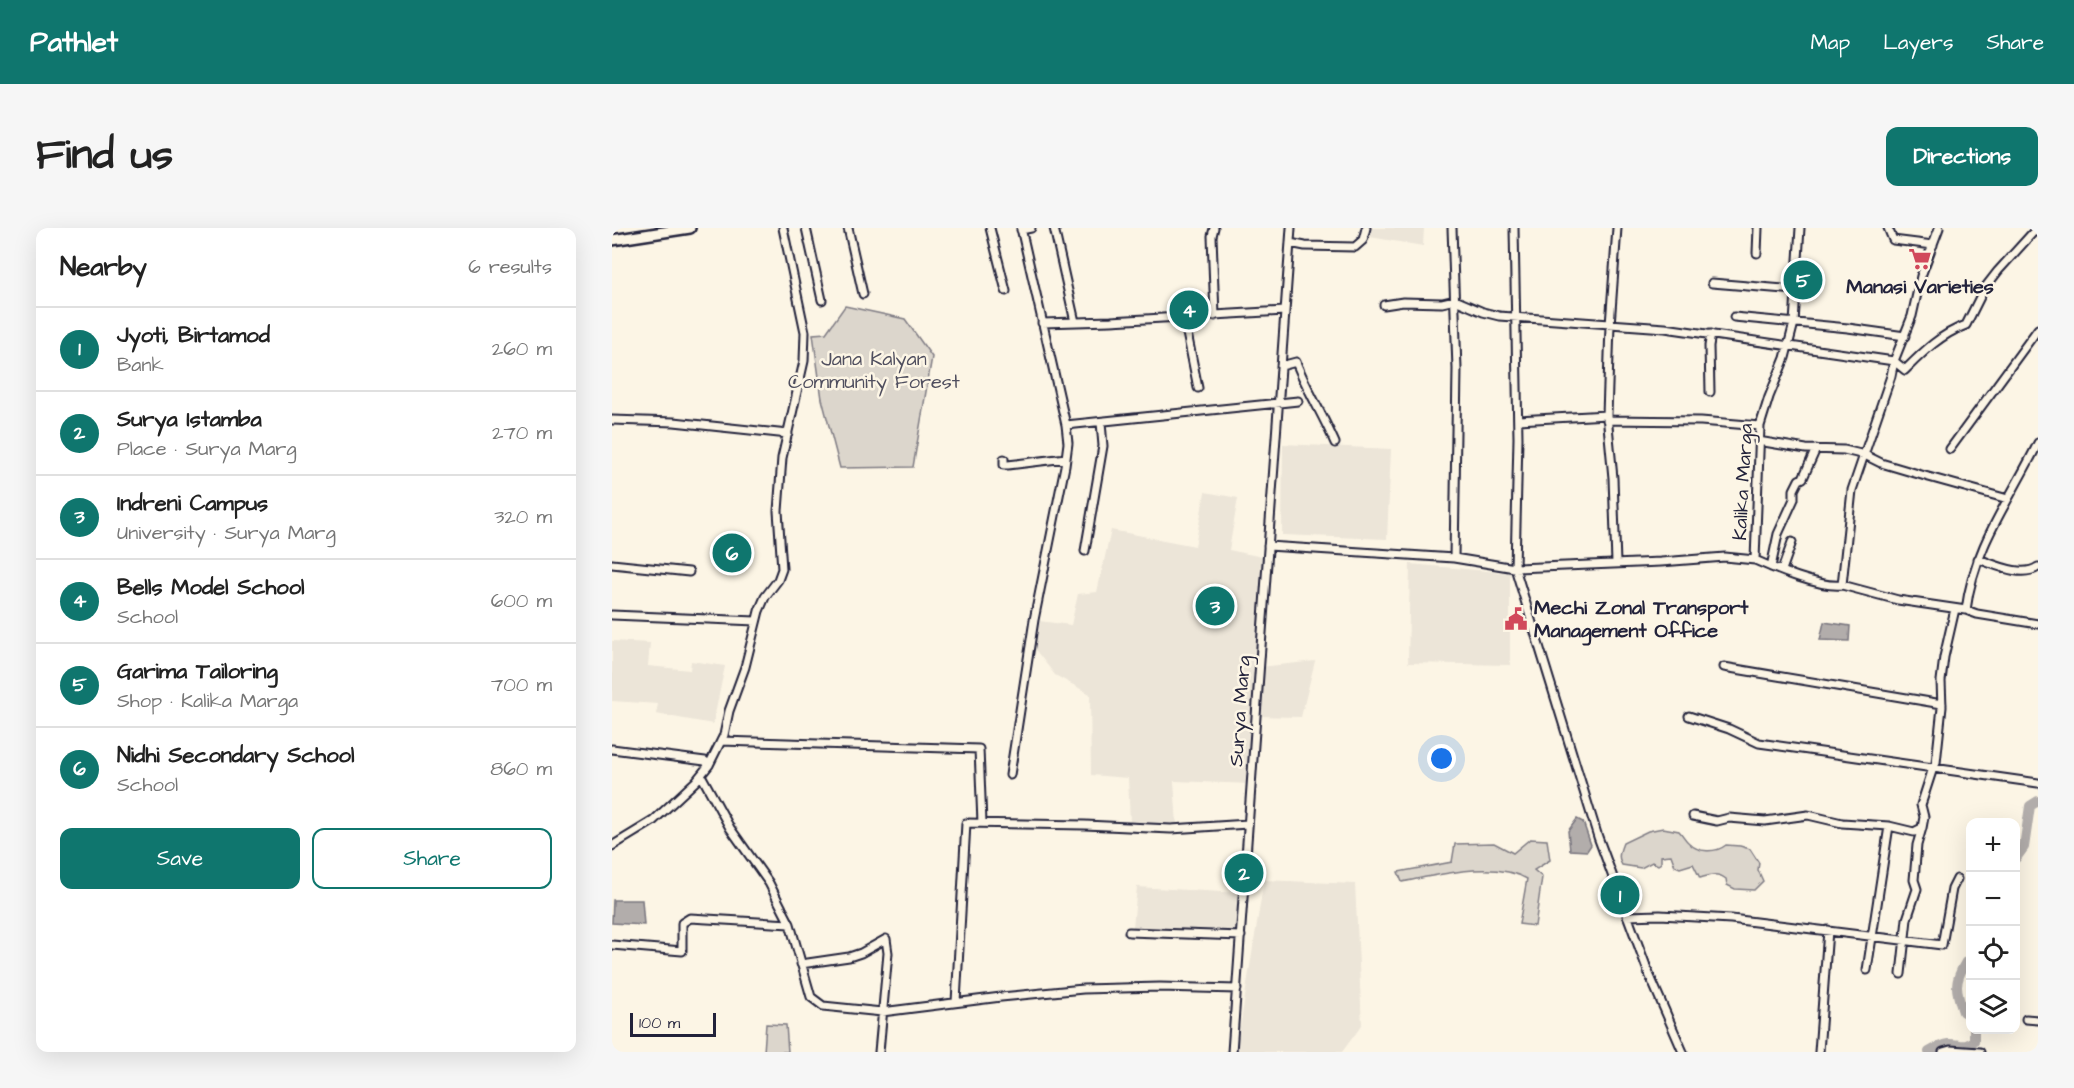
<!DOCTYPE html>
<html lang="en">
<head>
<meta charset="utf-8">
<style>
  :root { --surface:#fff; --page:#f6f6f6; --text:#222; --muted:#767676; --line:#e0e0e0; --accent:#0f766e }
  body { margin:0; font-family:"Architects Daughter",sans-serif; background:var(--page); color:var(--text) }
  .controls { position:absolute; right:18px; bottom:18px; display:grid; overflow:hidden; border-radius:12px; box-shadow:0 6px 24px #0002 }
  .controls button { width:54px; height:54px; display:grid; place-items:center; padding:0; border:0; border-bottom:2px solid var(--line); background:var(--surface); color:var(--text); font:30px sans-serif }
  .scale { position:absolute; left:18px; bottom:15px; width:86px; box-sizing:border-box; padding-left:6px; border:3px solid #22223b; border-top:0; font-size:16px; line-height:21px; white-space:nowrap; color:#22223b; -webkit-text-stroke:4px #fcf5e5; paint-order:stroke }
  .you { position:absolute; left:830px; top:531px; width:21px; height:21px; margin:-15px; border:4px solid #fff; border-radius:50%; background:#1a73e8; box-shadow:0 0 0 9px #1a73e833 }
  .badge { display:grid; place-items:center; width:39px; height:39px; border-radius:50%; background:var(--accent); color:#fff; font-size:20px; font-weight:700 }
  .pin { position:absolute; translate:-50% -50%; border:3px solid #fff; box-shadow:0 2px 6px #0006 }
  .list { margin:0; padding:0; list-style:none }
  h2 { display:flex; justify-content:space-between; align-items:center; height:78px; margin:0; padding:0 24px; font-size:26px }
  h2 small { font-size:20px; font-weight:400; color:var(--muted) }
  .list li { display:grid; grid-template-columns:39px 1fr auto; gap:18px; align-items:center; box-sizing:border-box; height:84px; padding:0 24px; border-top:2px solid var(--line) }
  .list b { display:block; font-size:22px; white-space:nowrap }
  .list p { margin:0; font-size:20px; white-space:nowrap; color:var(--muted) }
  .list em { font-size:20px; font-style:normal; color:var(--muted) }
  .actions { display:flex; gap:12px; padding:18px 24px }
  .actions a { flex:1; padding:14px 0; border:2px solid var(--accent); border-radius:12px; text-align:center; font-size:21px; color:var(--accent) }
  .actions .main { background:var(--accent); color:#fff }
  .icon { flex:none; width:33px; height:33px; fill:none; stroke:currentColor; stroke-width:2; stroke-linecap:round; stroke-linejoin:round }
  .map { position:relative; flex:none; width:1426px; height:824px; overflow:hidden; border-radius:12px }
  header { display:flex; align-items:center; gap:36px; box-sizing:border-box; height:84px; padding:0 30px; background:var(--accent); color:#fff }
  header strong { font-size:28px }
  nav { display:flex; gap:33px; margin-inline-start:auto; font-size:21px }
  .intro { display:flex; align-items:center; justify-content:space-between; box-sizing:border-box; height:144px; padding:0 36px }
  h1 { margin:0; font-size:42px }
  .button { padding:15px 27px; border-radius:12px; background:var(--accent); color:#fff; font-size:21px; font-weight:700 }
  main { display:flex; gap:36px; padding:0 36px }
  aside { flex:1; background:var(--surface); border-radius:12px; box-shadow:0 6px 24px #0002 }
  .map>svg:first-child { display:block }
  .built { fill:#ece5d8 }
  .green { fill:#dcd6cc; stroke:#7f7c84; stroke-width:1.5 }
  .water { fill:#b2adab; stroke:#78757e; stroke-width:1.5 }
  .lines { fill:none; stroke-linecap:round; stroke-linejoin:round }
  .river { stroke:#b2adab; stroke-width:10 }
  .minor-casing { stroke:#22223b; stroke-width:11 }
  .highway-casing { stroke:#22223b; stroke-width:14 }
  .minor { stroke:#fcf5e5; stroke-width:7 }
  .highway { stroke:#fcf5e5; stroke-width:9 }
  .labels { text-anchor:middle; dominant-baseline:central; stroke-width:5; stroke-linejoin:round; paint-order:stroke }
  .poi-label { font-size:20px; font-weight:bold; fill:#22223b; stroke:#fcf5e5 }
  .park-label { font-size:20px; fill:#504f5f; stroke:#fcf5e5 }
  .street-label { font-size:20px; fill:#22223b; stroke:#fcf5e5 }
</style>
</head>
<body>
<header>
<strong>Pathlet</strong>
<nav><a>Map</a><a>Layers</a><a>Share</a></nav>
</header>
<div class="intro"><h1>Find us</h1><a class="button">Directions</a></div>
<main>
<aside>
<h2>Nearby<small>6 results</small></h2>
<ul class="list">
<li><span class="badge">1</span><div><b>Jyoti, Birtamod</b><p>Bank</p></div><em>260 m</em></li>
<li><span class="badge">2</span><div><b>Surya Istamba</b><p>Place · Surya Marg</p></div><em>270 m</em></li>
<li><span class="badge">3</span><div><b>Indreni Campus</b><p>University · Surya Marg</p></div><em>320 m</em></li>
<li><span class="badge">4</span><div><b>Bells Model School</b><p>School</p></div><em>600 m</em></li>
<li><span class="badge">5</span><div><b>Garima Tailoring</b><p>Shop · Kalika Marga</p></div><em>700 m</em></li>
<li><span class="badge">6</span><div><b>Nidhi Secondary School</b><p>School</p></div><em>860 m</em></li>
</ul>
<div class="actions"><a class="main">Save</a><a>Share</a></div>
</aside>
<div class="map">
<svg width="1426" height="824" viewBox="0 0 1426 824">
  <rect width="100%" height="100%" fill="#fcf5e5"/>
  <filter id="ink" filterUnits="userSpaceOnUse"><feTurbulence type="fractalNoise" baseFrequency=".0167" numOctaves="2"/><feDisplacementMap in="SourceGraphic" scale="12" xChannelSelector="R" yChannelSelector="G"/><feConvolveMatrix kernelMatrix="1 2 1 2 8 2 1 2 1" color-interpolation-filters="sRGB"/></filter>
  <g filter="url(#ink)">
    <path class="built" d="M 757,0 L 812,0 L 811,18 L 758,9 Z
      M 671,216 L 779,221 L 775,311 L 670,307 Z
      M 593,264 L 626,270 L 617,322 L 655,330 L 648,439 L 703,433 L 689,489 L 644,488 L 639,556 L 562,553 L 565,597 L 518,595 L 516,550 L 479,547 L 478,466 L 443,447 L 418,415 L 427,393 L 459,397 L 466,366 L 485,364 L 499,302 L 583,318 Z
      M 798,336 L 898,345 L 898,437 L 796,435 Z
      M 0,413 L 38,415 L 36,438 L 78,442 L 79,433 L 113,438 L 101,496 L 44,486 L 46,476 L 0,473 Z
      M 652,652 L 743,656 L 750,797 L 730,824 L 624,824 Z
      M 525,659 L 627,665 L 629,705 L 521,699 Z"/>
    <path class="green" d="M 233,78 L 293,91 L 320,129 L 301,239 L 228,240 L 210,171 L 201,106 L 214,105 Z
      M 1051,600 L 1067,603 C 1071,607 1073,612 1077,615 C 1086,625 1104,625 1114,617 L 1128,618 L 1138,621 L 1147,635 L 1146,642 L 1151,653 L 1142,662 L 1123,661 L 1115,657 L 1114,651 C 1105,644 1098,647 1088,650 L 1081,636 L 1068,640 L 1063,638 L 1059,627 L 1049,628 L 1049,635 L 1046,637 L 1040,634 L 1029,640 L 1010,637 C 1005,630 1008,623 1011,615 L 1036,603 Z
      M 918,611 L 935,612 L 938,632 L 922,642 L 930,649 L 923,698 L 907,696 L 915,651 C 882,632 826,647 790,654 L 786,644 L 840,634 L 843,616 L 882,615 L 901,625 Z
      M 154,796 L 174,797 L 176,824 L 152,824 Z"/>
    <path class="water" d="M 1212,394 L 1238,398 L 1237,413 L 1208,412 Z
      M 965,591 L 971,594 L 979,617 L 975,623 L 958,622 L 956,603 Z
      M 1,672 L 30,672 L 32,697 L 0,695 Z"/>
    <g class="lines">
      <path class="river" d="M 1404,630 L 1412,619 L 1418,578 L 1426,573
        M 1358,733 L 1354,734 C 1341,755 1344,763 1351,784 L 1358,787
        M 1317,824 C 1322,821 1330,817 1336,816 C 1347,815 1352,821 1362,813 L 1362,802"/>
      <g class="minor-casing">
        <path id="minor" d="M 194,0 L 210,72
          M 236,0 L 251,66
          M 378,0 L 394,63
          M 442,0 L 463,94
          M 602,0 L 600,8 L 603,88
          M 840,0 L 845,141 L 842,330
          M 902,0 L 906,210 L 903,340 L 986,609 L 1037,746 L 1071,824
          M 1188,0 L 1182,95 L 1173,130 L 1157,169 L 1148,198 L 1143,332 C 1163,341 1209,360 1230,357 L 1286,372 L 1354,382 L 1365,386 L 1426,396
          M 1276,0 L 1281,12 L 1321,17
          M 409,2 L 419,0
          M 678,15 L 693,18 L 743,19 L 751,12 L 754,0
          M 1145,25 L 1146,0
          M 1100,55 L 1184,62
          M 772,77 L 791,74 L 830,75 L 843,72 L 871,84 L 887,88 L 1053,100 L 1282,133 L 1293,142 C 1312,123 1329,106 1354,97 L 1372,61 L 1386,43 L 1425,0
          M 1122,89 L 1236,100 L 1293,108
          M 572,90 L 586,160
          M 430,95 L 499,93 L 673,83
          M 669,138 L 684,134 C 695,162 711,187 723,215
          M 1098,164 L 1097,118 L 1099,106
          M 0,192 L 62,194 L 176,206
          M 906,192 L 995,187
          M 995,192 L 1089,193 L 1148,198
          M 454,197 L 686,173
          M 1146,213 L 1194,221 L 1232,222 L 1253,227 L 1269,235 L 1313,248 L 1396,271
          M 1338,221 L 1426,101
          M 392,231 L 392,237 L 396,237 L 454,230
          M 656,318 L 842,330 L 903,340 L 1049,334 L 1113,329 L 1143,332
          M 473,323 L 491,218 L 489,194
          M 1366,331 C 1384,337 1410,350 1426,339
          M 1004,335 L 1001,250 L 995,187 L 998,97 L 1005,0
          M 0,336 L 77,344
          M 1159,339 L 1166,306 L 1182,271 L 1182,262 L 1187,252 L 1191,250 L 1204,221
          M 1170,342 L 1180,314
          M 1230,357 L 1240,262 L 1279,148 L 1282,133 L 1300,88 L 1309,48 L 1327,0
          M 1354,382 C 1362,317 1399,271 1426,215
          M 0,387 L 144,393
          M 1112,439 L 1330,476
          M 1077,488 L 1117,501 L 1147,515 L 1426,555
          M 109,513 L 367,521 L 370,595
          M 0,521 L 93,533 L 97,537
          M 89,547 L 118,600 L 157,655 L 178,696 L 199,769 L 211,778 L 270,784 L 389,769 L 471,761 L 548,759 L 625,761
          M 398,547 L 422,392 L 453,238 L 456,215 L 454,197 L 409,0
          M 1081,588 L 1105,593 L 1117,590 L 1153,593 L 1196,587 L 1230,595 L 1277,598 L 1302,604 L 1310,600 L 1312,589 L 1309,577 L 1321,540 L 1324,535 L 1330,479 L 1329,453 L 1332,429 L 1343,381
          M 0,618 L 41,593 L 84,553 L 97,537 L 112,507 L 117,483 L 133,439 L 147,383 L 153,369 L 166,352 L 170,341 L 166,283 L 170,230 L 192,133 L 193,104 L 171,0
          M 1015,688 L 1048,687 L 1119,691 L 1330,717 L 1340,661 L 1345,651
          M 517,704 L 629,708
          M 0,717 L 70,723 L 70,695 L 78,690 L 178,696
          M 189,736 L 237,729 L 249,725 L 274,711 L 276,725 L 267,824
          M 1255,742 L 1277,598
          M 1289,746 L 1295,691 L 1305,661 L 1302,652 L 1305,617 L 1310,600
          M 344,774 L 354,595 L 473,597 L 559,601 L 636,596
          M 1414,791 L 1426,792
          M 620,824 L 679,0
          M 1207,824 L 1216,702
          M 1331,824 L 1338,822 L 1368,824"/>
      </g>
      <g class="highway-casing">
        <path id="highway" d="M 0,12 L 78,0"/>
      </g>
      <use href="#minor" class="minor"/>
      <use href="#highway" class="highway"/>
    </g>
  </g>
  <defs>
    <g id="supermarket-bare" transform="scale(1.8)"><path d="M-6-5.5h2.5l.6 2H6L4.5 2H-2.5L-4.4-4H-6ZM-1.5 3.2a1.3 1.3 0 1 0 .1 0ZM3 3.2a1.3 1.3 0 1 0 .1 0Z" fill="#d1495b" stroke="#fcf5e5" stroke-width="2.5" paint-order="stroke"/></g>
    <g id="civic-bare" transform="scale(1.8)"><path d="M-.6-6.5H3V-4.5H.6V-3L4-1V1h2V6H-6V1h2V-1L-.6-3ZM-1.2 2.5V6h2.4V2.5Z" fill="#d1495b" stroke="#fcf5e5" stroke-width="2.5" paint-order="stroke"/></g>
  </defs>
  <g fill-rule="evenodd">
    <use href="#supermarket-bare" x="1308" y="31"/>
    <use href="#civic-bare" x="904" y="391"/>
  </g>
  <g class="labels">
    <g class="poi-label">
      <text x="1308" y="59">Manasi Varieties</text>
      <text x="922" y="380" text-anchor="start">Mechi Zonal Transport<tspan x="922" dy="23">Management Office</tspan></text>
    </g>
    <g class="park-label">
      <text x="262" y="131">Jana Kalyan<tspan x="262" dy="23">Community Forest</tspan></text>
    </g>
    <g class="street-label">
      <text transform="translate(1131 254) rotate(-87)">Kalika Marga</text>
      <text transform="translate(628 483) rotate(-86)">Surya Marg</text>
    </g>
  </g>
</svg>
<div class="controls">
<button>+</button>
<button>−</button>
<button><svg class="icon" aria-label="locate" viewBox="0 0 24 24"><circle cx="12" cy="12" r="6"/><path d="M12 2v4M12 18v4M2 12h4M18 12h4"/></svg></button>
<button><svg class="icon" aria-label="layers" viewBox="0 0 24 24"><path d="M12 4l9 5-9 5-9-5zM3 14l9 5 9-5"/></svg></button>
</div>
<div class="scale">100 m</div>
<div class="you"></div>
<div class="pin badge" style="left:1008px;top:667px">1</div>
<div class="pin badge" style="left:632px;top:645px">2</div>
<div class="pin badge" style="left:603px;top:378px">3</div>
<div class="pin badge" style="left:577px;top:82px">4</div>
<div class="pin badge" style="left:1191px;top:52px">5</div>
<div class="pin badge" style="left:120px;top:325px">6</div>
</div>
</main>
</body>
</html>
